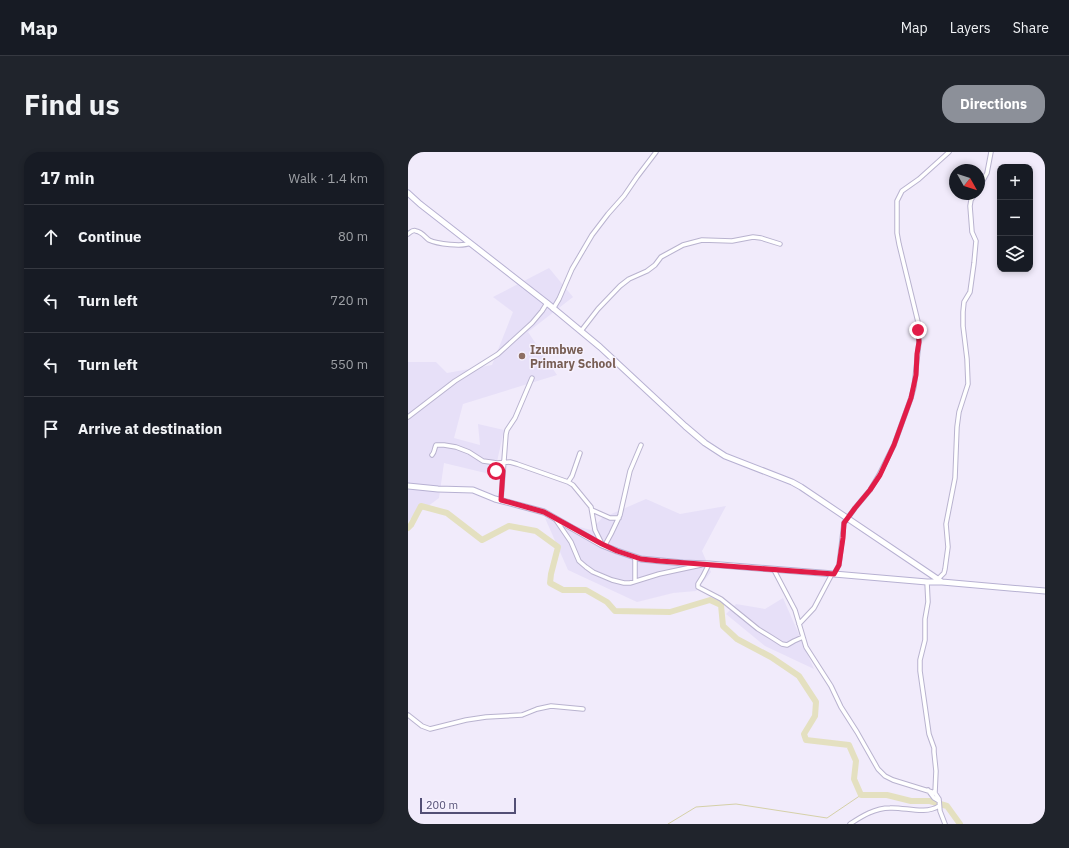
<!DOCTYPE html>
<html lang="en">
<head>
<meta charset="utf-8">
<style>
  :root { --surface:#171b24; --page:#20242c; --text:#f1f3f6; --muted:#9ea1a6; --line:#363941; --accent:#8c9099 }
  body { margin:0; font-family:"IBM Plex Sans",sans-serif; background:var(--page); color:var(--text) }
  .controls { position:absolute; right:12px; top:12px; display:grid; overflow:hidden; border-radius:8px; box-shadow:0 2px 6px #0003 }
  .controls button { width:36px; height:36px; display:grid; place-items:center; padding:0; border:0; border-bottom:1px solid var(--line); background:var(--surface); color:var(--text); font:20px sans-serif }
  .compass { position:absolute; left:541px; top:12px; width:36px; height:36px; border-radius:50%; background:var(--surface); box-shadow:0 2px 6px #0003; rotate:129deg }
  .scale { position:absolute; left:12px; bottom:10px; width:96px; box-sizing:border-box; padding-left:4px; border:2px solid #534f75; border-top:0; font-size:11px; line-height:14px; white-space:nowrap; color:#534f75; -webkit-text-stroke:3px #f6f1fe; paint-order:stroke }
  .stop { position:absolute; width:12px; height:12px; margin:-9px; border:3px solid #e11d48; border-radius:50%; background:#fff }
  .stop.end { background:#e11d48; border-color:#fff; box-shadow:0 1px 4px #0008 }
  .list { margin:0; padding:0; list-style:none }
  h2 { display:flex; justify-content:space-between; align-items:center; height:52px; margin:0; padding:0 16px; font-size:17px }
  h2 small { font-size:13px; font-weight:400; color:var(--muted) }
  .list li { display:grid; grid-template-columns:26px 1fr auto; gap:12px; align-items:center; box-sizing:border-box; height:64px; padding:0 16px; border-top:1px solid var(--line) }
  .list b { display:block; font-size:15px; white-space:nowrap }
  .list em { font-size:13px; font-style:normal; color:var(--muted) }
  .icon { flex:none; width:22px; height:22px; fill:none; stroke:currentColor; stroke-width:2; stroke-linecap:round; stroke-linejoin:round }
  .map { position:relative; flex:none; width:637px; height:672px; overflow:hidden; border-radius:16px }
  header { display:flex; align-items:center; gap:24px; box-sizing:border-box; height:56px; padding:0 20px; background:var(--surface); border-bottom:1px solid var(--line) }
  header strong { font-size:19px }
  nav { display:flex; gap:22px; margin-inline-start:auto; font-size:14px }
  .intro { display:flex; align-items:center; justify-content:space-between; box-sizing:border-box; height:96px; padding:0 24px }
  h1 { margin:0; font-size:28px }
  .button { padding:10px 18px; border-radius:16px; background:var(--accent); color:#fff; font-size:14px; font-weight:700 }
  main { display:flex; gap:24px; padding:0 24px }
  aside { flex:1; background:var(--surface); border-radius:16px; box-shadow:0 2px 6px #0003 }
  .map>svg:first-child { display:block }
  .residential { fill:#e7e0f8 }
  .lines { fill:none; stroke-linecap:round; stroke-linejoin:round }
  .stream { stroke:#d5d0a7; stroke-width:1 }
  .river { stroke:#e4e0c0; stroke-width:6 }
  .street-casing { stroke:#b9b3cf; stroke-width:5.5 }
  .secondary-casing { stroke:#b7b1d2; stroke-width:7 }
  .street { stroke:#fff; stroke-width:3.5 }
  .secondary { stroke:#fff; stroke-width:5 }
  .route { stroke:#e11d48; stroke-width:5 }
  .education-dot { fill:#8d6e63; stroke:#f6f1fe; stroke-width:1.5 }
  .labels { text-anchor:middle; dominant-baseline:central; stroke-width:3; stroke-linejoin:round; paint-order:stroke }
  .education-label { font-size:12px; font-weight:bold; fill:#785e54; stroke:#f6f1fe; text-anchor:start }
</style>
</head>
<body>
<header>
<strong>Map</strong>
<nav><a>Map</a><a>Layers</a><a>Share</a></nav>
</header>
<div class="intro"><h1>Find us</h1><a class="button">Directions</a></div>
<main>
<aside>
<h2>17 min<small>Walk · 1.4 km</small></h2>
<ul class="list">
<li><svg class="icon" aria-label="ahead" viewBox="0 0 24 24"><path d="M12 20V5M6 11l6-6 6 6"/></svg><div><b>Continue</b></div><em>80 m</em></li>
<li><svg class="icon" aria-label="left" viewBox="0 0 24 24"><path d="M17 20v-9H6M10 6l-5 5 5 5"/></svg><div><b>Turn left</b></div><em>720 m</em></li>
<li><svg class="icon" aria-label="left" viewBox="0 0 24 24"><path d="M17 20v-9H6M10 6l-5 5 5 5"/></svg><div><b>Turn left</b></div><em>550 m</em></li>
<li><svg class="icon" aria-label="arrive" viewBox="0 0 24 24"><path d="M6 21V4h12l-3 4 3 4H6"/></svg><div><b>Arrive at destination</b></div></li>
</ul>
</aside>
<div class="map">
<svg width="637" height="672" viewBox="0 0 637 672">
  <rect width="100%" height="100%" fill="#f1ebfb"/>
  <path class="residential" d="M 141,116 L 165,145 L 120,180 L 149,223 L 55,252 L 46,286 L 72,293 L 70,272 L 96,278 L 86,323 L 36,311 L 31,346 L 0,369 L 0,210 L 28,210 L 39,221 L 84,213 L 105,160 L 85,145 Z
    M 238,347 L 272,362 L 318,354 L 294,399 L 303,420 L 288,439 L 265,441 L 229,450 L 160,418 L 137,366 L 183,378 L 194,366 Z
    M 375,446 L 406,517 L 357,494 L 318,462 L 328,452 L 357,457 Z"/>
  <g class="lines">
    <path class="stream" d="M 260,672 L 288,655 L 328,652 L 419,666 L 453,643"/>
    <path class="river" d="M 0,376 L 3,373 L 13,354 L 39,361 L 74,388 L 101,374 L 128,379 L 150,395 L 143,422 L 142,431 L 155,438 L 178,438 L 199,450 L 207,459 L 262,460 L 302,448 L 313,453 L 315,474 L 329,487 L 363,505 L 391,524 L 408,550 L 407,564 L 396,582 L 398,588 L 441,593 L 448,609 L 446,627 L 453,643 L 479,643 L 503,649 L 522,649 L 539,654 L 552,672"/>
    <g class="street-casing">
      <path id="street" d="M 571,36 L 579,21 L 583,0
        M 0,82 C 3,80 5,77 8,79 C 14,80 17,85 21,88 C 29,92 55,95 62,91
        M 145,157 L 151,147 L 164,117 L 184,83 L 200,62 L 216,44 L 229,25 L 248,0
        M 173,179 L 190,157 L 212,134 L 221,127 L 239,119 L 247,113 L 253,105 L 275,93 L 294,88 L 324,89 L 345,85 L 353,86 L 372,92
        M 0,265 L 47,229 L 90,202 L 124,171 L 134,159 L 139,151
        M 24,303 C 27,300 26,297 28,293 L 36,293 L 48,295 L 61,300 L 75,309 L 89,311 L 102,310 L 109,312 L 160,330 L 165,333 L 183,355 L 187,378 L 194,392
        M 88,311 L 86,318 L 95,319
        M 160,330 L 164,324 L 172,301
        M 93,348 L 98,282 L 99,278 L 107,266 L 124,226
        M 184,358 L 202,366 L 211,366
        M 148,368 L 163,390 L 171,409 L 178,415 L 185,420 L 204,428 L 216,431 L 222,431 L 251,422 L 293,413
        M 197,393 L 203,382 L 212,363 L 222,319 L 233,293
        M 227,405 L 227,429
        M 301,412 L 295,424 L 290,432 L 290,435 L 313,447 L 350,477 L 363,485 L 374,492 L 379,493 L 386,489 L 395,485
        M 366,418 L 387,458 L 398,495 L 423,534 L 433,555 L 449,580 L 470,617 L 477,624 L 485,628 L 527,641 L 531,647 L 532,659 L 537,672
        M 426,422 L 431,413 L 436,371 L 447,356 L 462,338 L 471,323 L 486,293 L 503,246 L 506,235 L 511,190 L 510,170 L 491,92 L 489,81 L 489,49 L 494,39 L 511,27 L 541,0
        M 530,427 L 536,421 L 537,417 L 540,395 L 538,372 L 547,326 L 549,275 L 551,260 L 560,232 L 559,207 L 555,174 L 555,160 L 556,150 L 562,140 L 566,111 L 568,89 L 564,80 L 562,54 L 563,48 L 567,42
        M 519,430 L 520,450 L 517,467 L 517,488 L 512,508 L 512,519 L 521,582 L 526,596 L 526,600 L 528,619 L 527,641
        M 391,472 L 406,456 L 424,422
        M 0,563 L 14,574 L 22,577 L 58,568 L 78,565 L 114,563 L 129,557 L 143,554 L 175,557
        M 520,638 L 526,646 L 531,649
        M 442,672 C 454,664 467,656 482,656 C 497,655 517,663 531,654"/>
    </g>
    <g class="secondary-casing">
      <path id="secondary" d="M 0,41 L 12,52 L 139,151 L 192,195 L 277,274 L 297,291 L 317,304 L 384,330 L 393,335 L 534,430 L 637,439
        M 0,334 L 30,337 L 65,338 L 87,347 L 136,360 L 194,393 L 209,399 L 233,407 L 275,411 L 301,412 L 426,422 L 519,430 L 533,430"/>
    </g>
    <use href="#street" class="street"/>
    <use href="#secondary" class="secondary"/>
  </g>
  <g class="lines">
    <path class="route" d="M 88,319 L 95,319 L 93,348 L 136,360 L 194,392 L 209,399 L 233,407 L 252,409 L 426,422 L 431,413 L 435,386 L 436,371 L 447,356 L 462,338 L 472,323 L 486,293 L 503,246 L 508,223 L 509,202 L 511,190 L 510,178"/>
  </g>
  <circle class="education-dot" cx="114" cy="204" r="4"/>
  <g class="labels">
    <g class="education-label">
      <text x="122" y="197">Izumbwe<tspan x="122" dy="14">Primary School</tspan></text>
    </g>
  </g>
</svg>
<div class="controls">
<button>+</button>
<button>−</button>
<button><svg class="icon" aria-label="layers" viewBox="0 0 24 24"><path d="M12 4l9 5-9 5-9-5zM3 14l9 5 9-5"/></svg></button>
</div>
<svg class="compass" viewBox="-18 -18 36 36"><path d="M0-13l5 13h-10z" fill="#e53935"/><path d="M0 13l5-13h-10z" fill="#9ea1a6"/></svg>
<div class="scale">200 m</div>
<div class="stop" style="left:88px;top:319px"></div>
<div class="stop end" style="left:510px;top:178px"></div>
</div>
</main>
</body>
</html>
